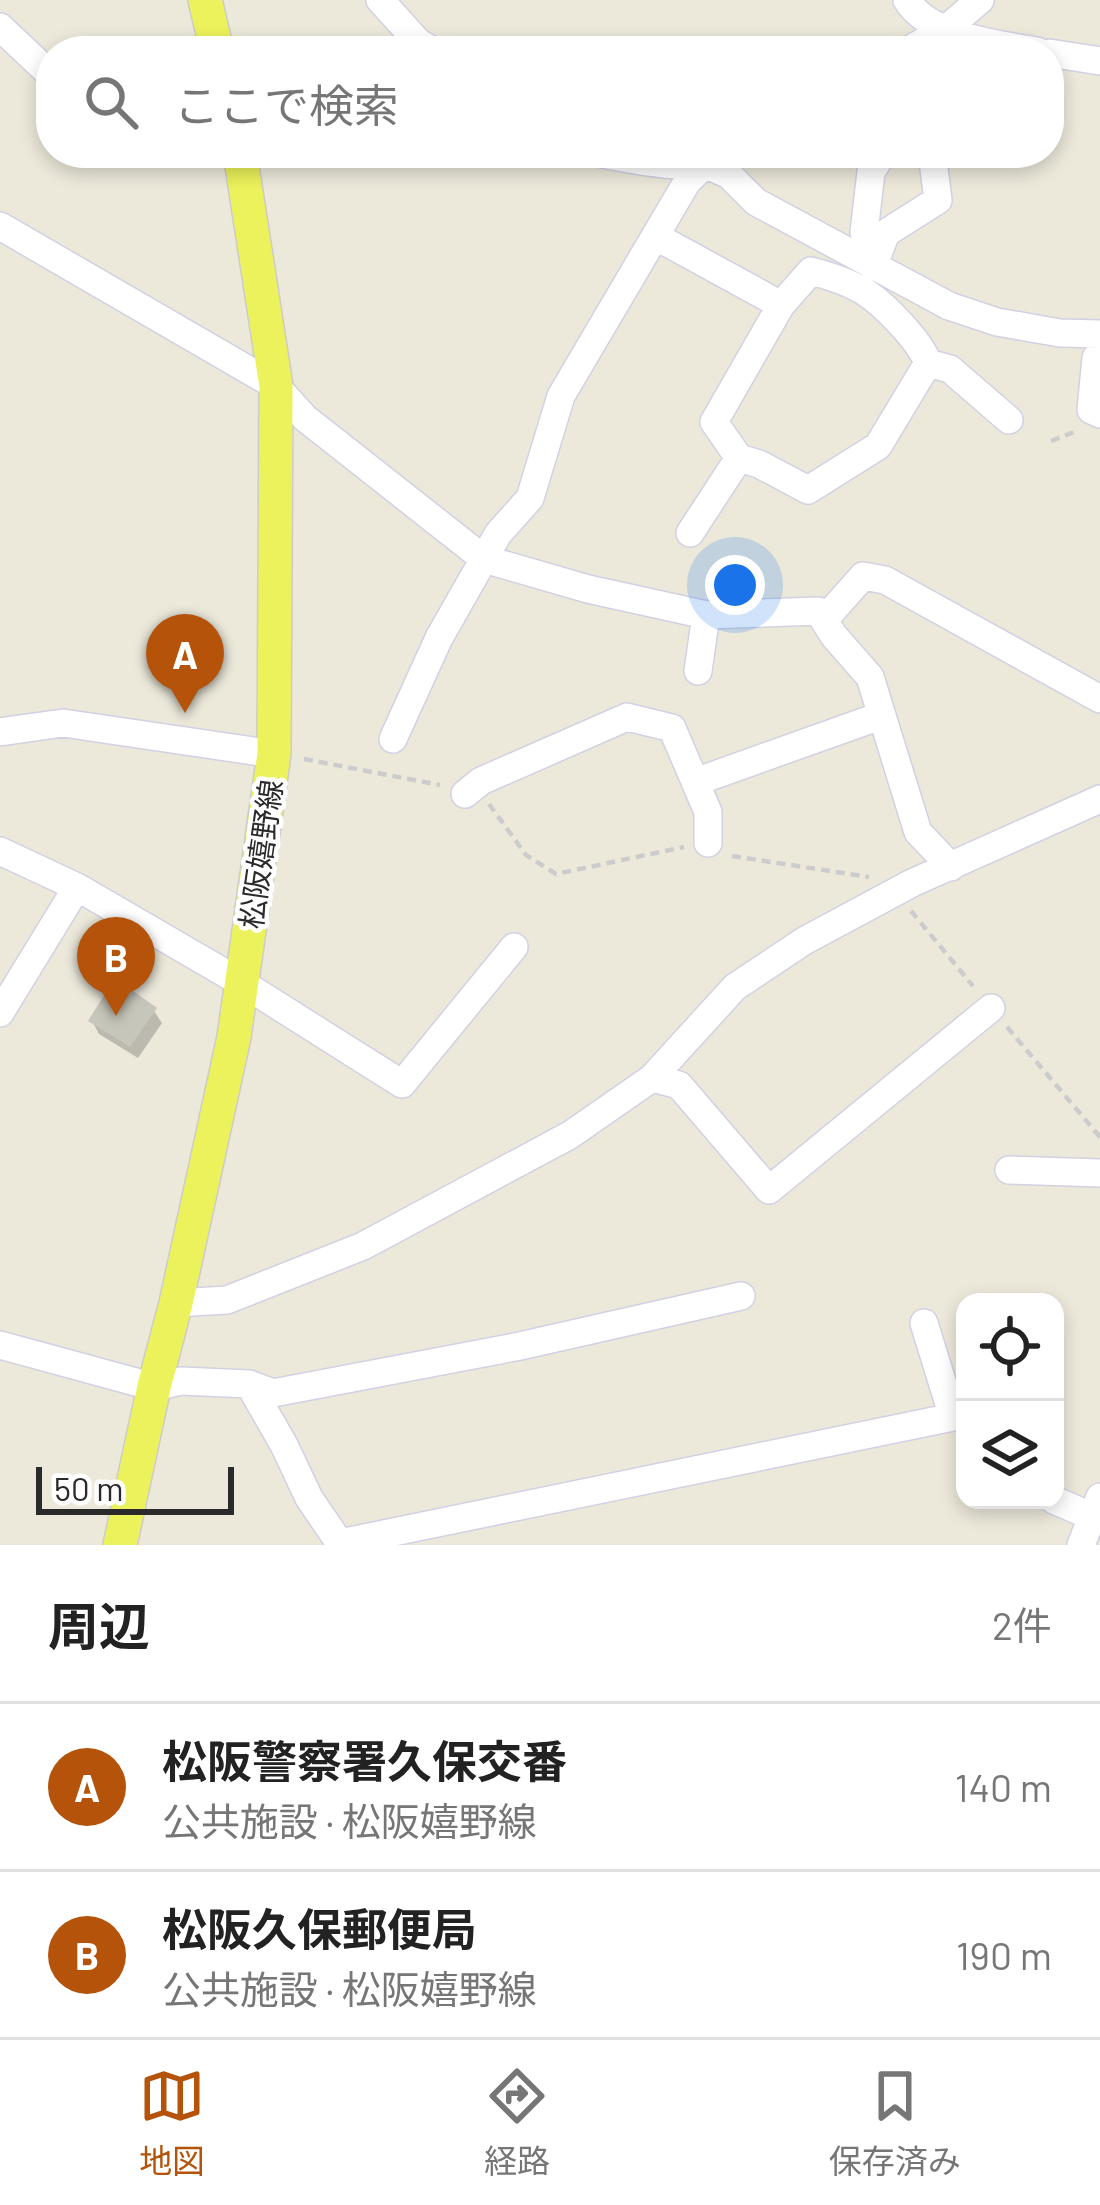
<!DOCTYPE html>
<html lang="ja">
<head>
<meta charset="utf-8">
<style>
  :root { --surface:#fff; --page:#f2f2f2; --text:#222; --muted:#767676; --line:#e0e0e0; --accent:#b45309 }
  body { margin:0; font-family:Barlow,"Noto Sans JP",sans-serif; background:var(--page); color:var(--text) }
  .controls { position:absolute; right:36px; bottom:36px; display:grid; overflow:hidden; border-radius:24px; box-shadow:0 6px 18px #0003 }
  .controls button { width:108px; height:108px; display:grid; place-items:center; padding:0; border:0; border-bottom:3px solid var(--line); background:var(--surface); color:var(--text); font:60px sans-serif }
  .scale { position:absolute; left:36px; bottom:30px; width:198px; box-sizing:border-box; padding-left:12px; border:6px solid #2a2a2a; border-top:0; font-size:33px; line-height:42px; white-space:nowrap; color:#2a2a2a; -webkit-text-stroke:9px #fff; paint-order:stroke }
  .you { position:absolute; left:735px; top:585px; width:42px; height:42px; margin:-30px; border:9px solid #fff; border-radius:50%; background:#1a73e8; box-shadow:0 0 0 18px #1a73e833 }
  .badge { display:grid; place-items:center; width:78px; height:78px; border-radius:50%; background:var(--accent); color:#fff; font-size:39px; font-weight:700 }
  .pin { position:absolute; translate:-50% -99px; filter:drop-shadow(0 3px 6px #0008) }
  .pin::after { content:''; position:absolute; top:63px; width:42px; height:36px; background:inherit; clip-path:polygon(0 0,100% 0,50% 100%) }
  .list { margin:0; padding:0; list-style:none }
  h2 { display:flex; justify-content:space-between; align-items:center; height:156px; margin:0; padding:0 48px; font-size:51px }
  h2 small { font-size:39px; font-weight:400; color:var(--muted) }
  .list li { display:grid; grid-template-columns:78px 1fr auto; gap:36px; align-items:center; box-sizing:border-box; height:168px; padding:0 48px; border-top:3px solid var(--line) }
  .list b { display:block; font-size:45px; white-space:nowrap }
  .list p { margin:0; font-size:39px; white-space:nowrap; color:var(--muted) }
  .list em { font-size:39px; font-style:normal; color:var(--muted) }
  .icon { flex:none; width:66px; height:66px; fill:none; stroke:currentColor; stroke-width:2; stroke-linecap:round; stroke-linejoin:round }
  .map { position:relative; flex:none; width:1100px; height:1545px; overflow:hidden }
  .search { position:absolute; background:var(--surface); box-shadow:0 6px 18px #0003; left:36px; right:36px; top:36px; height:132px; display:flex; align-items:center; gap:30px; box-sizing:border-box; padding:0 42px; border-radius:48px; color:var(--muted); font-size:45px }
  .sheet { height:492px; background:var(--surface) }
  nav { display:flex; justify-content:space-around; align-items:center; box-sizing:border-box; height:168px; border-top:3px solid var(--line); background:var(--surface); font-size:33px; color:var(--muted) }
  nav a { display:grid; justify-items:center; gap:6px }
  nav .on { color:var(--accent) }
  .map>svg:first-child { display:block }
  .shadow { fill:#0003 }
  .building { fill:#c7c6bb }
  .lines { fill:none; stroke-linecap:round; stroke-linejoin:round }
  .minor-casing { stroke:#d2d1e3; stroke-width:30 }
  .major-casing { stroke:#ccc; stroke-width:36 }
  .path { stroke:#ccc; stroke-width:4.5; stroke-dasharray:9 6; stroke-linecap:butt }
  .minor { stroke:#fff; stroke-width:27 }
  .major { stroke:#ecf25b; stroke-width:33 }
  .labels { text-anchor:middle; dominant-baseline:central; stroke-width:9; stroke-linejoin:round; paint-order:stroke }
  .street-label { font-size:30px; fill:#2a2a2a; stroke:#fff }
</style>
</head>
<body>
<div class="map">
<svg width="1100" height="1545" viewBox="0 0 1100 1545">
  <rect width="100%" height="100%" fill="#ece9db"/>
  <path class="shadow" d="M 154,1011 L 162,1023 L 138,1058 L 99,1034 L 92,1021 Z"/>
  <path class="building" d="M 115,978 L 157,1008 L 130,1047 L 88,1021 Z"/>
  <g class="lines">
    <g class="minor-casing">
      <path id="minor" d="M 380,0 L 419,43 L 434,51
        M 907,0 C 928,36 999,45 1037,51
        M 0,27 L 51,75
        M 907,51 L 946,29 L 980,0
        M 1049,53 L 1100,61
        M 595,153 C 625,157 688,174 714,159
        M 0,226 L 276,386 L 305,418 L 484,559 L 588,589 L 706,615 L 818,611 L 834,636 L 870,677 L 918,832 L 951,867
        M 655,236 L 781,305 L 811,271 C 830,276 849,282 865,292 C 885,305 920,341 928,363 L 950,369 L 1009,420
        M 881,246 L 864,232 L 871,172 L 883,153
        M 873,267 L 886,233 L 938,200 L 932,153
        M 1096,358 L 1091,410 L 1100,414
        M 739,458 L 759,464 L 808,490 L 878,446 L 928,363
        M 690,533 L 739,458 L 714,422 L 781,305
        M 824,620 L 863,576 L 885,580 L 1100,699
        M 698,671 L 706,615
        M 0,732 L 63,723 L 274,754
        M 393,739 L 439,638 L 498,534 L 530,498 L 561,396 L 687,182 L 705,164 L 729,175 L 756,202 L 949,306 L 997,322 L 1060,333 L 1100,334
        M 695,782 L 880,716
        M 465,794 L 481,781 L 627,717 L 672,728 L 708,812 L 708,843
        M 0,851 L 77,887 L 0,1013
        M 77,887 L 242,983 L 402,1084 L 514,947
        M 652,1078 L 679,1085 L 769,1190 L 991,1008
        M 1009,1170 L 1100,1173
        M 176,1303 L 227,1300 L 363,1246 L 570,1135 L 652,1078 L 735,987 L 804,941 L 912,883 L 1100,799
        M 0,1345 L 154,1387 L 181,1381 L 249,1384 L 284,1445 L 309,1498 L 341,1545
        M 249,1384 L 273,1393 L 520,1346 L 741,1296
        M 1054,1500 L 1100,1520
        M 340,1543 L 953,1417 L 924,1323
        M 1081,1545 L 1100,1497"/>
    </g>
    <g class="major-casing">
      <path id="major" d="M 205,0 L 217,51
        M 120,1545 L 154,1387 L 176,1303 L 234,1037 L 274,754 L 276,386 L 240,153"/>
    </g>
    <path class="path" d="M 1051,441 L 1074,432
      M 304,759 L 440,785
      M 489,804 L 526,855 L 556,874 L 684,847
      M 732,856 L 869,877
      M 911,911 L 973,986
      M 1007,1027 L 1100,1137"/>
    <use href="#minor" class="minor"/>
    <use href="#major" class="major"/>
  </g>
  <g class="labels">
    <g class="street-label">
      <text transform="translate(260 854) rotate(-82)">松阪嬉野線</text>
    </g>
  </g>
</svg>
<div class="controls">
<button><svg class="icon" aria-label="locate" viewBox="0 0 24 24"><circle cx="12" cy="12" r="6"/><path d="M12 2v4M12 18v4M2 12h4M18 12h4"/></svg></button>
<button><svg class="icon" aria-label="layers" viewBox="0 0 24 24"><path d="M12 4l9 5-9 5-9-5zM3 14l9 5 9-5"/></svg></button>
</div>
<div class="scale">50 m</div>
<div class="you"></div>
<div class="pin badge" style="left:185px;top:713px">A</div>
<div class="pin badge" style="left:116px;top:1016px">B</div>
<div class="search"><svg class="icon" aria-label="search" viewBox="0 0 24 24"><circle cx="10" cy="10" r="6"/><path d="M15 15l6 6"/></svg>ここで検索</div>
</div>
<section class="sheet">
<h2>周辺<small>2件</small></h2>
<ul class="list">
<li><span class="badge">A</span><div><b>松阪警察署久保交番</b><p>公共施設 · 松阪嬉野線</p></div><em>140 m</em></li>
<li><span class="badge">B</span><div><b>松阪久保郵便局</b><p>公共施設 · 松阪嬉野線</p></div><em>190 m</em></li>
</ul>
</section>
<nav>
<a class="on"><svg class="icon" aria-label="map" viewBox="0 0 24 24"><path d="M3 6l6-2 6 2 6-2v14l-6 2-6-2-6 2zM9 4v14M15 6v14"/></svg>地図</a>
<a><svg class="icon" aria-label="directions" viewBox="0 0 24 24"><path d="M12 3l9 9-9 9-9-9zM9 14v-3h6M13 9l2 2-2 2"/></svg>経路</a>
<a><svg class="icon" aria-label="saved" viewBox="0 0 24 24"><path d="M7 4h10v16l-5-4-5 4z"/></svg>保存済み</a>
</nav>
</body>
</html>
